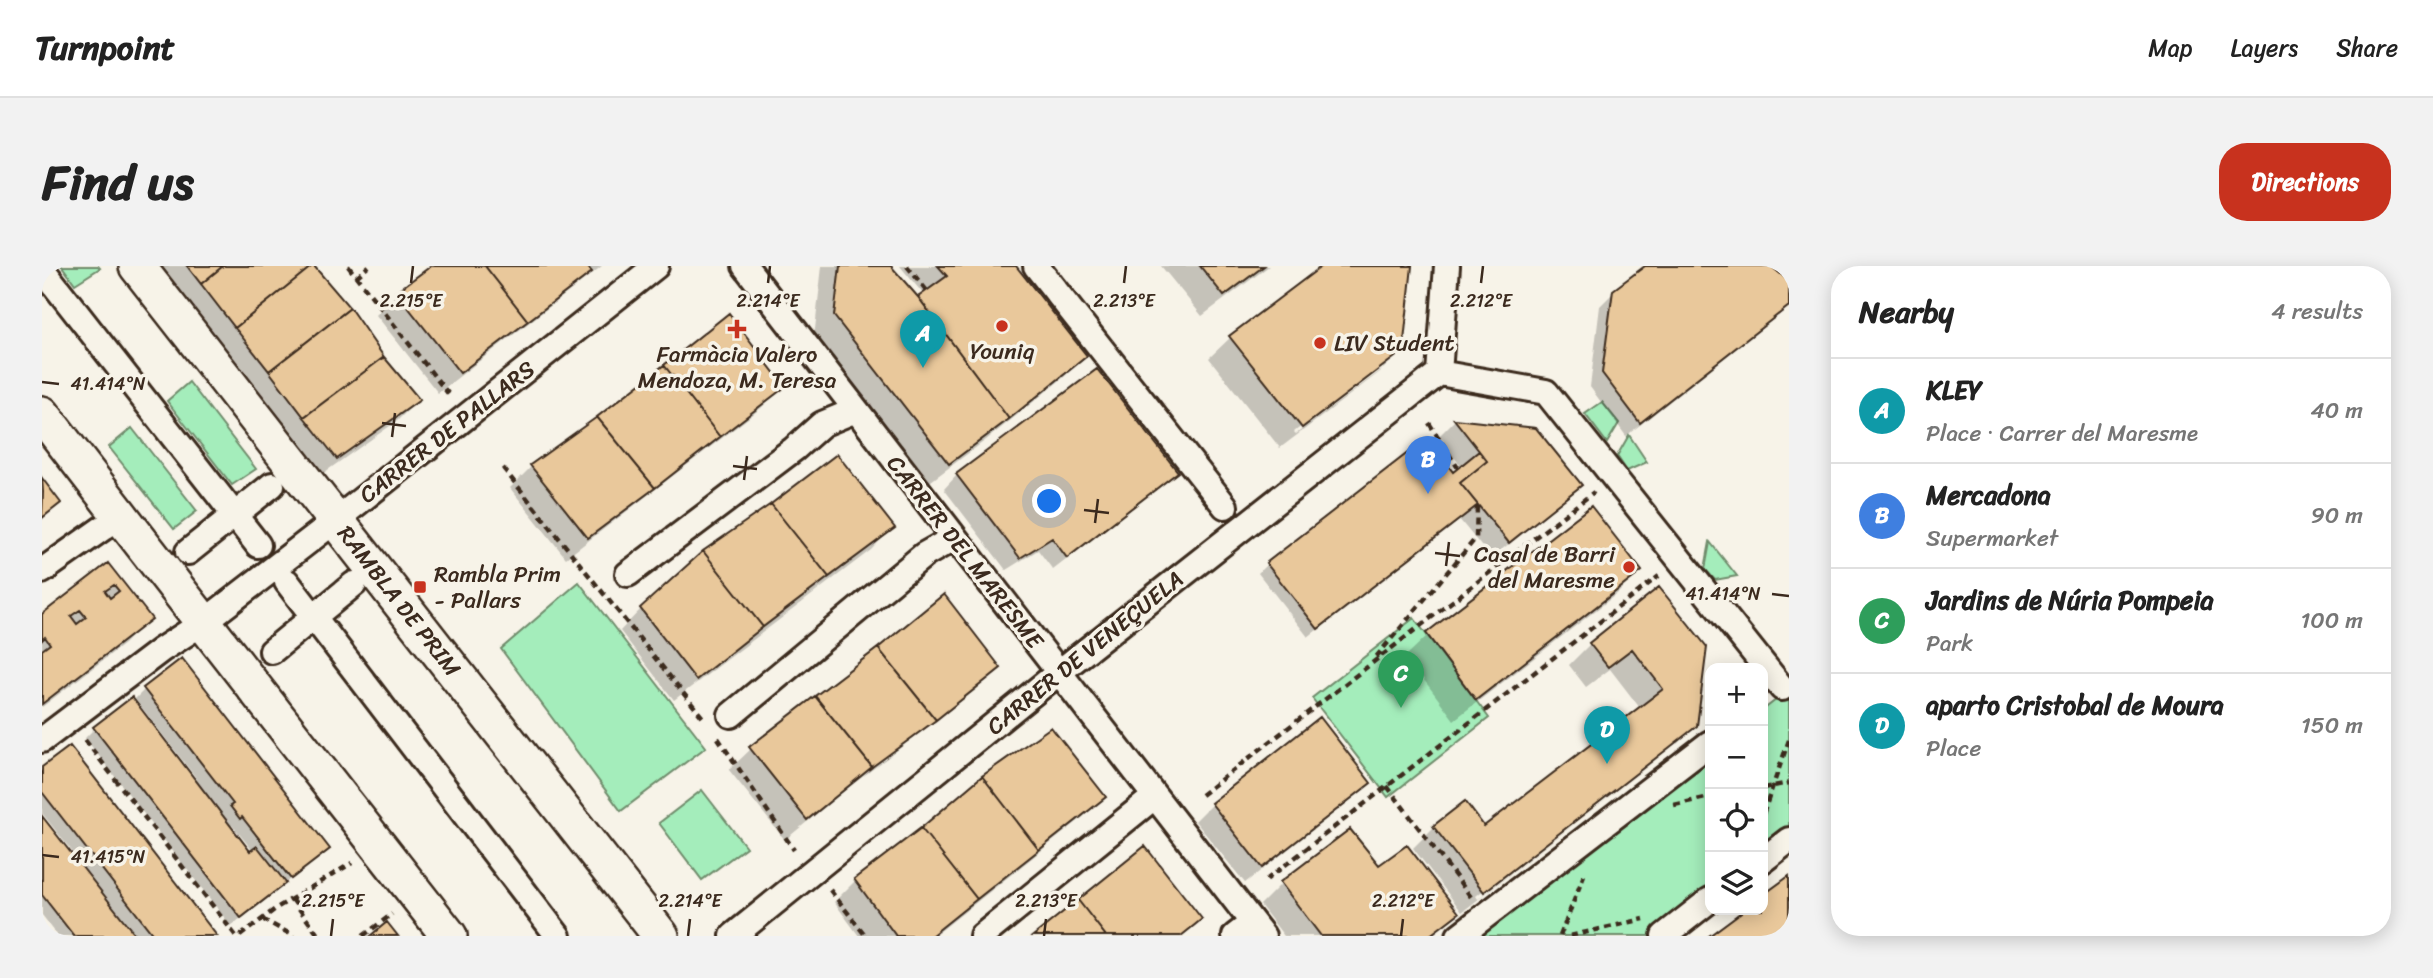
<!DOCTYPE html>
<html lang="en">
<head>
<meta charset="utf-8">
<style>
  :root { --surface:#fff; --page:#f2f2f2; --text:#222; --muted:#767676; --line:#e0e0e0; --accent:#c8321e }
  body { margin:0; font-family:Sriracha,sans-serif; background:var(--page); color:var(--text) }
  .controls { position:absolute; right:21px; bottom:21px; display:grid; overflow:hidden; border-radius:14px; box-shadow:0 4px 18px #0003 }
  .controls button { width:63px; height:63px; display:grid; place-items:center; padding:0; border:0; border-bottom:2px solid var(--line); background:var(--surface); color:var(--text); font:35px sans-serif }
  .you { position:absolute; left:1008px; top:236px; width:24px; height:24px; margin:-18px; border:5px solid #fff; border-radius:50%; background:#1a73e8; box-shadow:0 0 0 10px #1a73e833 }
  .badge { display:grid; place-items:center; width:46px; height:46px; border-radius:50%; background:var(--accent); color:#fff; font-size:23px; font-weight:700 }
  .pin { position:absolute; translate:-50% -58px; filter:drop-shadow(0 2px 4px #0008) }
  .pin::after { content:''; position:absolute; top:37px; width:24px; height:21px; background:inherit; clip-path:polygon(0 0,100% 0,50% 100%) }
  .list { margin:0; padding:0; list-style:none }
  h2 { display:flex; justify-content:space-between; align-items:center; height:91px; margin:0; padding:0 28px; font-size:30px }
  h2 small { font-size:23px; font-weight:400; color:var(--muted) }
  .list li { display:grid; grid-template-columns:46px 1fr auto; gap:21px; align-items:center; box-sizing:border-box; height:105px; padding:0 28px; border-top:2px solid var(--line) }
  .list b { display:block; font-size:26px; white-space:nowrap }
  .list p { margin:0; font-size:23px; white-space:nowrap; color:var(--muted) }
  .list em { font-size:23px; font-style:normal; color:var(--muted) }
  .icon { flex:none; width:38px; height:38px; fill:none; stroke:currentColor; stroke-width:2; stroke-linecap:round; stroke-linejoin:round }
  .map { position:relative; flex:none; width:1747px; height:670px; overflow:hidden; border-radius:28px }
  header { display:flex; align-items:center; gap:42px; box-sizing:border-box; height:98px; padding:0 35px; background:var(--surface); border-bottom:2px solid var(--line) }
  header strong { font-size:33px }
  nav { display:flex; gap:38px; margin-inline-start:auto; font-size:24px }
  .intro { display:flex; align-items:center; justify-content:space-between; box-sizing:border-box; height:168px; padding:0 42px }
  h1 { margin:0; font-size:49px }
  .button { padding:18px 32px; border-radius:28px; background:var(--accent); color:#fff; font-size:24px; font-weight:700 }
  main { display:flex; gap:42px; padding:0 42px }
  aside { flex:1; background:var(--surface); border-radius:28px; box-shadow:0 4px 18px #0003 }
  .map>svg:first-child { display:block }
  .green { fill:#a4edbb; stroke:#708c6c; stroke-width:2 }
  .shadow { fill:#0003; fill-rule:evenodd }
  .building { fill:#e9c89b; stroke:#3b2a1e; stroke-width:2; fill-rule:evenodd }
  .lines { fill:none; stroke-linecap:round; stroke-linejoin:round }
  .street-casing { stroke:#3b2a1e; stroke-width:30 }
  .secondary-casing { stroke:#3b2a1e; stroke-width:40 }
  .path { stroke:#3b2a1e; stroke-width:4.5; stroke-dasharray:7 5; stroke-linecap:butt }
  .street { stroke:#f7f3e8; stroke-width:24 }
  .secondary { stroke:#f7f3e8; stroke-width:35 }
  .ticks { fill:none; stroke:#3b2a1e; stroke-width:2.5 }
  .poi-dot { fill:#c8321e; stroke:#f7f3e8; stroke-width:2.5 }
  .labels { text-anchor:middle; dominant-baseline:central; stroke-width:7; stroke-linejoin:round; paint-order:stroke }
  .poi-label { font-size:23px; fill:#3b2a1e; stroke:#f7f3e8; text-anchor:start }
  .street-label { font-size:23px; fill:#3b2a1e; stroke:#f7f3e8 }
  .ticks-label { font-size:18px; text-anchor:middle; fill:#3b2a1e; stroke:#f7f3e8; stroke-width:7; stroke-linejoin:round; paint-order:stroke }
</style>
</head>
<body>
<header>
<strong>Turnpoint</strong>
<nav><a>Map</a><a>Layers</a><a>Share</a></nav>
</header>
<div class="intro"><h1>Find us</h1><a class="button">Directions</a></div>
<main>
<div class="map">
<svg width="1747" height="670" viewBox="0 0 1747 670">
  <rect width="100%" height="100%" fill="#f7f3e8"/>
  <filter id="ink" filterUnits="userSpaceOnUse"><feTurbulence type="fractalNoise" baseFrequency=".0143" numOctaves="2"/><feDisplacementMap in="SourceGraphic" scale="14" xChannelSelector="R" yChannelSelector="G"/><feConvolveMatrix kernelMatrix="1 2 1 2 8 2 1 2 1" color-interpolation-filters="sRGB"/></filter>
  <g filter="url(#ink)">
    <path class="green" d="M 20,0 L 56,0 L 58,2 L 33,18 Z
      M 147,116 L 214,203 L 190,219 L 125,135 Z
      M 1560,136 L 1577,157 L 1565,177 L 1543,148 Z
      M 90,162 L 155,245 L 132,263 L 67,181 Z
      M 1587,169 L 1605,196 L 1585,205 L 1575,190 Z
      M 1668,276 L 1695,310 L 1673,314 L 1663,303 Z
      M 537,316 L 664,481 L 579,545 L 459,383 Z
      M 1372,352 L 1447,452 L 1346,531 L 1270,432 Z
      M 1743,427 L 1747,432 L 1747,564 L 1721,584 L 1721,444 Z
      M 1668,485 L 1668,625 L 1609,670 L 1432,670 Z
      M 660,524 L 704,581 L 660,614 L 617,557 Z"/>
    <path class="shadow" d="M 106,0 L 270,0 L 340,92 L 376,134 L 355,155 L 273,213 Z
      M 391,0 L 560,0 L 396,127 L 334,49 L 355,28 Z
      M 780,0 L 849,0 L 876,34 L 882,29 L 858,0 L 972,0 L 1043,89 L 1022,111 L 944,174 L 885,218 L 772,72 Z
      M 1119,0 L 1227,0 L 1160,50 Z
      M 1283,0 L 1368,0 L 1360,84 L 1338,106 L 1238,182 L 1167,92 L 1189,71 ZM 1341,98 L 1341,103 L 1254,168 L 1252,166 Z
      M 1606,0 L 1726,0 L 1747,17 L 1747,41 L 1584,170 L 1548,121 L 1558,40 L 1572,26 Z
      M 741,120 L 719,142 L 524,292 L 468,222 L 489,201 Z
      M 1412,155 L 1493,164 L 1537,219 L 1520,236 L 1449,292 L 1417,253 L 1266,371 L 1216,307 L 1225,298 L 1411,208 L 1420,201 L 1396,171 Z
      M 1134,206 L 1120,219 L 1011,304 L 996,284 L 964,304 L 902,223 L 915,209 Z
      M 0,215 L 17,237 L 0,254 Z
      M 850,262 L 829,284 L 632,434 L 578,365 L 599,343 Z
      M 66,299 L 107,352 L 82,378 L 0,441 L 0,350 Z
      M 1598,305 L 1576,327 L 1412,454 L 1364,390 L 1386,369 Z
      M 1617,323 L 1653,460 L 1635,478 L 1635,474 L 1434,630 L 1436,633 L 1634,479 L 1420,646 L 1371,582 L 1392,561 L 1442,563 L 1598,442 L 1568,403 L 1544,421 L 1527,399 L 1548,378 Z
      M 956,402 L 935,423 L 806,522 L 743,574 L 687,504 L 709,483 Z
      M 103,423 L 286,583 L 189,660 L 43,472 L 52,463 L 152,515 L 155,513 L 93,433 ZM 190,559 L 211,585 L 208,587 L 188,561 Z
      M 0,504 L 173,670 L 16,670 L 0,649 L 0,553 L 34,596 L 36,593 L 0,547 Z
      M 1327,516 L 1310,533 L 1203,617 L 1153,555 L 1170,538 Z
      M 1062,531 L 1040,552 L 892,670 L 817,670 L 792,636 L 814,614 Z
      M 1337,602 L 1414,646 L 1390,670 L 1242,670 L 1218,639 L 1240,617 Z"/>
    <path class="building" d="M 145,0 L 181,0 L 159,18 Z
      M 181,0 L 270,0 L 193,62 L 159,18 Z
      M 270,0 L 272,0 L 308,42 L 227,105 L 193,62 Z
      M 389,0 L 443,0 L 486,55 L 418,107 L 354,26 Z
      M 443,0 L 545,0 L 550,6 L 486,55 Z
      M 798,0 L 849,0 L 876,31 L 967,153 L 907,198 L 792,50 Z
      M 896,0 L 974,0 L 1045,90 L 967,153 L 876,31 L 905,10 Z
      M 1158,0 L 1222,0 L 1182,30 Z
      M 1280,0 L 1370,0 L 1361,85 L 1260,162 L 1187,70 Z
      M 1603,0 L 1729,0 L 1747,15 L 1747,40 L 1598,157 L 1560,107 L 1571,24 Z
      M 308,42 L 342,91 L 262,151 L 227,105 Z
      M 687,47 L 743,121 L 678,171 L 622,99 Z
      M 342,91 L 378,134 L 295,193 L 262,151 Z
      M 622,99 L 678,171 L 613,222 L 555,151 Z
      M 1055,103 L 1136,206 L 1025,292 L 1010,272 L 978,292 L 914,208 Z
      M 555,151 L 613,222 L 546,272 L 488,199 Z
      M 1412,153 L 1494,162 L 1540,219 L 1467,277 L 1418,217 L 1445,195 Z
      M 1385,172 L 1411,206 L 1437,185 L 1445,195 L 1418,217 L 1436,239 L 1276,363 L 1224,297 Z
      M 795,188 L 853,262 L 787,311 L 729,238 Z
      M 0,212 L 19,237 L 0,252 L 1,226 Z
      M 729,238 L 787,311 L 721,361 L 661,285 Z
      M 1549,240 L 1600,305 L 1434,434 L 1384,367 Z
      M 661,285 L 721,361 L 654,414 L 598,342 Z
      M 66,297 L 110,353 L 0,438 L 0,384 L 8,378 L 3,371 L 0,374 L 0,348 ZM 72,319 L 77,325 L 68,332 L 63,325 ZM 38,344 L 44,351 L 35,358 L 29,350 Z
      M 1617,321 L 1665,381 L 1655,460 L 1442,626 L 1391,560 L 1423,535 L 1442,560 L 1621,423 L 1590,383 L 1566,401 L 1547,377 Z
      M 902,328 L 959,402 L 894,454 L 836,382 Z
      M 836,382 L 894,454 L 830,501 L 773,430 Z
      M 140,392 L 288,583 L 249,613 L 200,551 L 198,553 L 188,540 L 191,538 L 101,422 Z
      M 773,430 L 830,501 L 765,554 L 707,481 Z
      M 90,431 L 208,585 L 215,580 L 244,617 L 199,652 L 51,461 Z
      M 1278,451 L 1329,517 L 1220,602 L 1169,537 Z
      M 1009,461 L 1064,531 L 997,584 L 940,510 Z
      M 28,480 L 175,670 L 112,670 L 0,526 L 0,501 Z
      M 940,510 L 997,584 L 935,633 L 879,562 Z
      M 0,550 L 94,670 L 32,670 L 0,629 Z
      M 879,562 L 935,633 L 889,670 L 854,670 L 812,613 Z
      M 1308,563 L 1337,599 L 1365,579 L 1417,647 L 1387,670 L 1279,670 L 1238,616 Z
      M 1103,580 L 1160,653 L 1139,670 L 1064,670 L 1036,634 Z
      M 1747,610 L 1747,670 L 1667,670 L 1702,644 L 1721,644 L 1721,629 Z
      M 1036,634 L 1064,670 L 991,670 Z
      M 345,656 L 356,670 L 328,670 Z"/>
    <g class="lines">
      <g class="street-casing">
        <path id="street" d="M 703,0 L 1221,670
          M 994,0 L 1183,240
          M 0,3 L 216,279
          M 1397,107 L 1504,126 L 1740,422
          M 1397,107 L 1405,0
          M 146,286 L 230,219
          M 0,305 L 78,250
          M 586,308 L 752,183 L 780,158 L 814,144
          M 245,316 L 516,670
          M 230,385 L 312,318
          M 689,449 L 882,289 L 912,272
          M 0,474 L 119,384 L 162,356 L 294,254 L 614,0
          M 1721,594 L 1747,574
          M 691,670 L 1016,407 L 1397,107
          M 940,670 L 1112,531
          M 1193,670 L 1210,657
          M 1417,670 L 1668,477
          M 1622,670 L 1668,634"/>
      </g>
      <g class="secondary-casing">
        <path id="secondary" d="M 95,0 L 619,670
          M 0,148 C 134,323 271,496 407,670"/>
      </g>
      <path class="path" d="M 306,0 L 408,130
        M 865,0 L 885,25
        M 314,11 L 327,0
        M 1387,157 L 1416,202
        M 461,202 L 662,453
        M 1334,391 L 1434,272 L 1435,239
        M 676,472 L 752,584
        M 43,474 L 194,670
        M 1345,520 L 1429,631
        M 1721,522 L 1747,517
        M 1159,529 L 1552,226
        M 1632,539 L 1668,531
        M 1721,548 L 1747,474
        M 1224,614 L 1617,310
        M 788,624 L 824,670
        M 250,633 L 277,670
        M 220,653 L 252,670
        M 198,670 L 236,641 L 310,597
        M 321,670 L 350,648
        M 1518,670 L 1542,609
        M 1528,670 L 1602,653"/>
      <use href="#street" class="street"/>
      <use href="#secondary" class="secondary"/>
    </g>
  </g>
  <path class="ticks" d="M 369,17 L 371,0M 726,17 L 728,0M 1082,17 L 1084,0M 1439,17 L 1441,0M 0,116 L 17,118M 340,157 L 364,160M 350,171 L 353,147M 691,200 L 715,203M 702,214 L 705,190M 1042,244 L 1067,247M 1053,257 L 1056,233M 1393,287 L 1418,290M 1404,300 L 1407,276M 1730,328 L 1747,330M 0,589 L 17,591M 289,670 L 291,653M 646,670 L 648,653M 1002,670 L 1004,653M 1359,670 L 1361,653"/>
  <g class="poi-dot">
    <circle cx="960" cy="60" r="7"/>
    <path d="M691.5 52.5h7v7h7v7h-7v7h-7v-7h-7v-7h7z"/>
    <circle cx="1278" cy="77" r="7"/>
    <circle cx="1587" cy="301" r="7"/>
    <rect x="371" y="314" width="14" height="14" rx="3.5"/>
  </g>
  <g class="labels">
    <g class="poi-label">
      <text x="1292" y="77">LIV Student</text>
      <text x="960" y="85" text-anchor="middle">Youniq</text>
      <text x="695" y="88" text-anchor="middle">Farmàcia Valero<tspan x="695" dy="26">Mendoza, M. Teresa</tspan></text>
      <text x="1573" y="288" text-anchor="end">Casal de Barri<tspan x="1573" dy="26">del Maresme</tspan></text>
      <text x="392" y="308">Rambla Prim<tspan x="392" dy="26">- Pallars</tspan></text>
    </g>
    <g class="street-label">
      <text transform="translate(405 166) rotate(-38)">CARRER DE PALLARS</text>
      <text transform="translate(923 286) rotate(52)">CARRER DEL MARESME</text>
      <text transform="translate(357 335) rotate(52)">RAMBLA DE PRIM</text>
      <text transform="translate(1043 387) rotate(-39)">CARRER DE VENEÇUELA</text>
    </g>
  </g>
  <g class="ticks-label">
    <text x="369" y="41">2.215°E</text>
    <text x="726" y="41">2.214°E</text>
    <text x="1082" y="41">2.213°E</text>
    <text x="1439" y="41">2.212°E</text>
    <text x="66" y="124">41.414°N</text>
    <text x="1681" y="334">41.414°N</text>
    <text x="66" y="597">41.415°N</text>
    <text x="291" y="641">2.215°E</text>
    <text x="648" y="641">2.214°E</text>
    <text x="1004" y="641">2.213°E</text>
    <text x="1361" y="641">2.212°E</text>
  </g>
</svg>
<div class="controls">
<button>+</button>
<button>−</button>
<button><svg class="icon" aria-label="locate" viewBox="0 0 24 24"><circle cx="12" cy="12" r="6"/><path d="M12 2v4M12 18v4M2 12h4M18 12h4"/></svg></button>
<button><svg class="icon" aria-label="layers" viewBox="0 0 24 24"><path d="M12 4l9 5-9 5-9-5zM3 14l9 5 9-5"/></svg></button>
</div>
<div class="you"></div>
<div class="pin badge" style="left:881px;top:102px;background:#0f9aa8">A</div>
<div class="pin badge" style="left:1386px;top:228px;background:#3f7fe0">B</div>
<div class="pin badge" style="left:1359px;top:442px;background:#2e9e5b">C</div>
<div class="pin badge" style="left:1565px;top:498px;background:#0f9aa8">D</div>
</div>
<aside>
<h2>Nearby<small>4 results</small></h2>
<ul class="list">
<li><span class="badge" style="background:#0f9aa8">A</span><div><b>KLEY</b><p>Place · Carrer del Maresme</p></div><em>40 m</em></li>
<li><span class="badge" style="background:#3f7fe0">B</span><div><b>Mercadona</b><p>Supermarket</p></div><em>90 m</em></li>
<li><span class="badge" style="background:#2e9e5b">C</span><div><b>Jardins de Núria Pompeia</b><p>Park</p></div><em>100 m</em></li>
<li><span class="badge" style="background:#0f9aa8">D</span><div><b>aparto Cristobal de Moura</b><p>Place</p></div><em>150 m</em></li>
</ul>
</aside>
</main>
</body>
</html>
